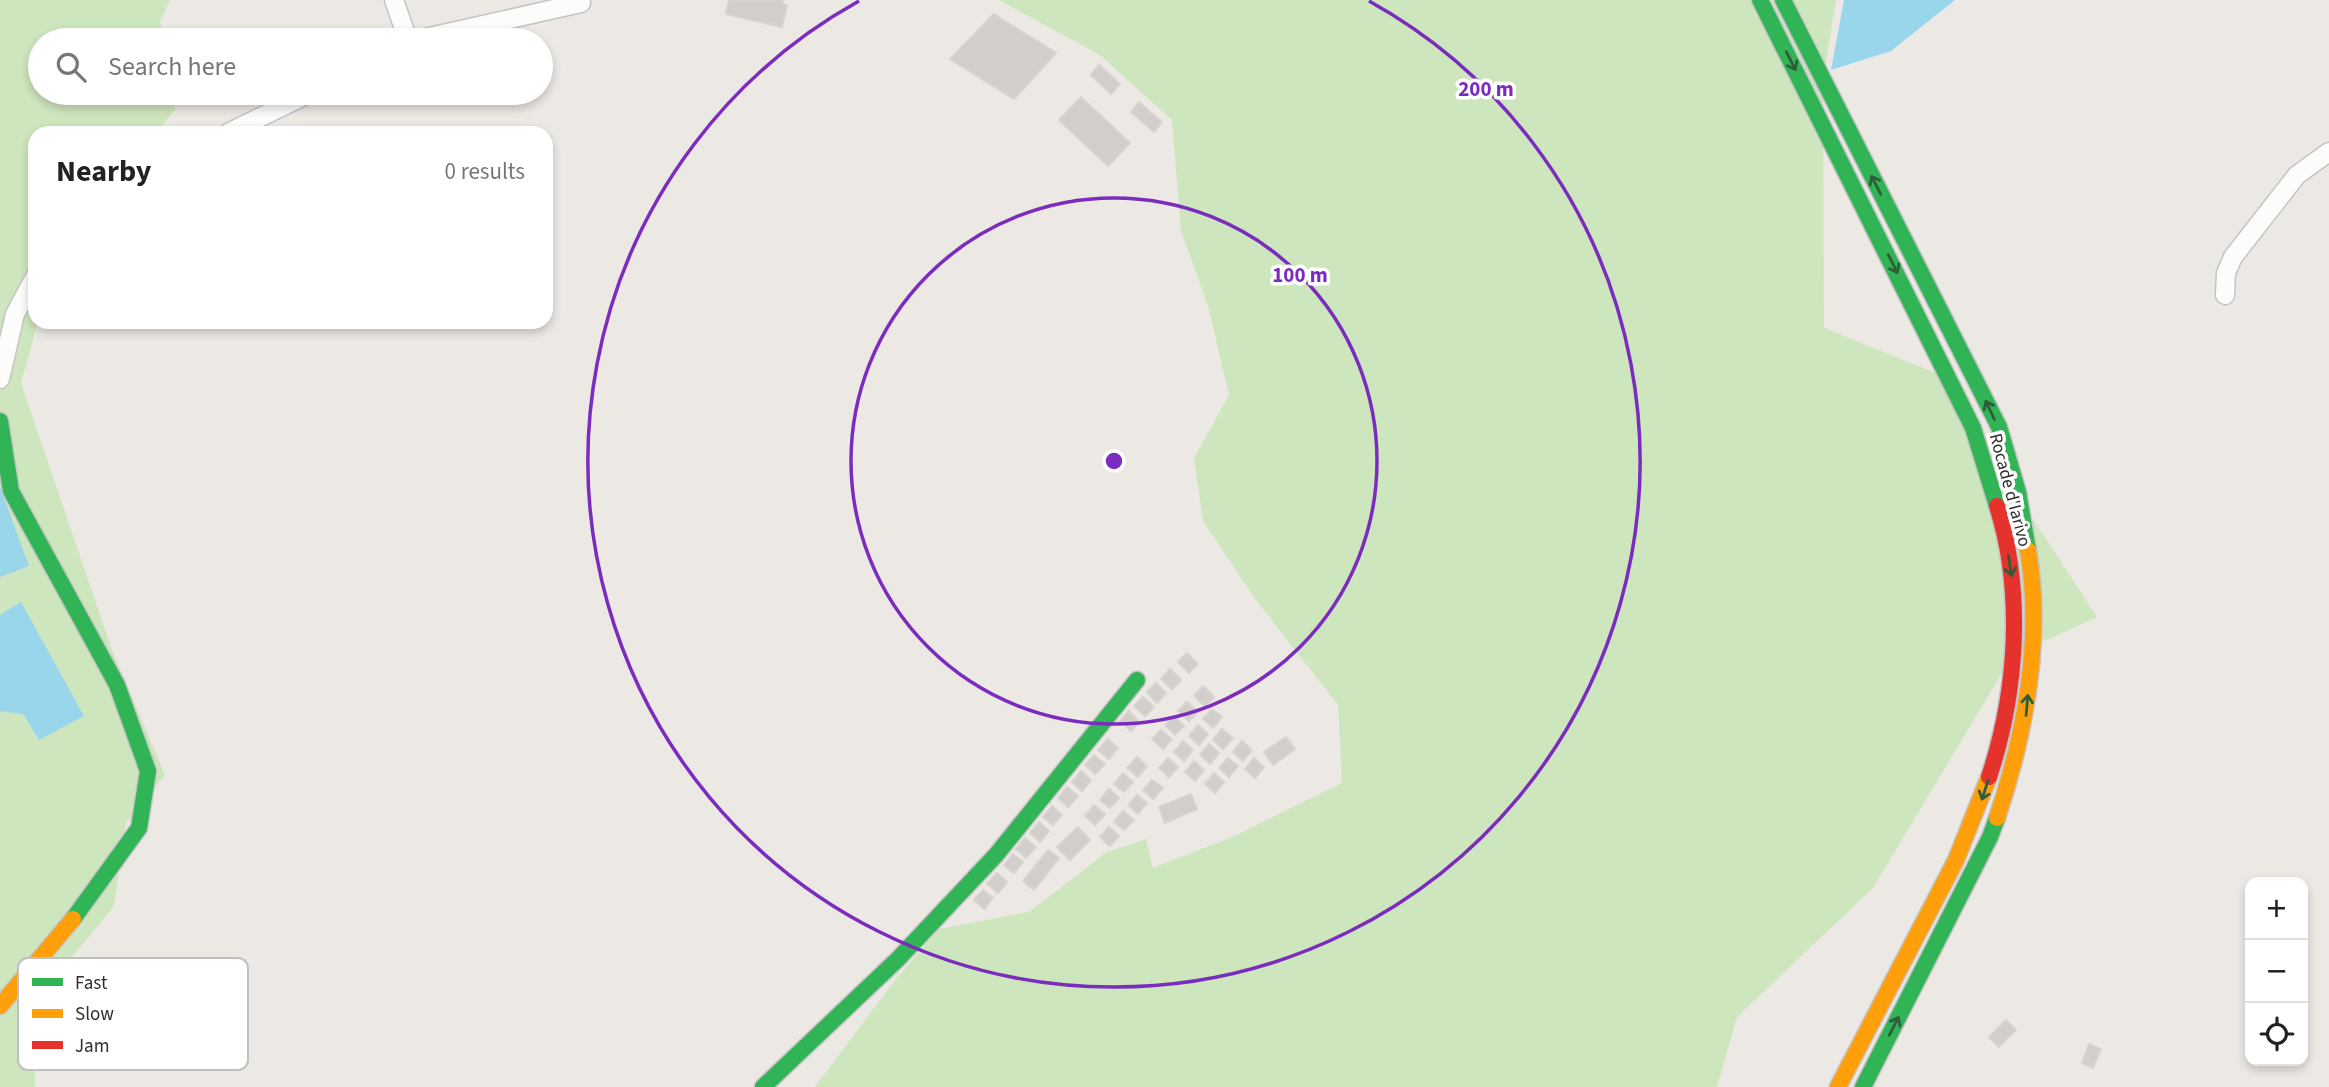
<!DOCTYPE html>
<html lang="en">
<head>
<meta charset="utf-8">
<style>
  :root { --surface:#fff; --page:#f2f2f2; --text:#222; --muted:#767676; --line:#e0e0e0 }
  body { margin:0; font-family:"Source Sans 3",sans-serif; background:var(--page); color:var(--text) }
  .controls { position:absolute; right:21px; bottom:21px; display:grid; overflow:hidden; border-radius:14px; box-shadow:0 4px 10px #0003 }
  .controls button { width:63px; height:63px; display:grid; place-items:center; padding:0; border:0; border-bottom:2px solid var(--line); background:var(--surface); color:var(--text); font:35px sans-serif }
  .list { margin:0; padding:0; list-style:none }
  h2 { display:flex; justify-content:space-between; align-items:center; height:91px; margin:0; padding:0 28px; font-size:30px }
  h2 small { font-size:23px; font-weight:400; color:var(--muted) }
  .icon { flex:none; width:38px; height:38px; fill:none; stroke:currentColor; stroke-width:2; stroke-linecap:round; stroke-linejoin:round }
  .map { position:relative; flex:none; width:2329px; height:1087px; overflow:hidden }
  .search { position:absolute; background:var(--surface); box-shadow:0 4px 10px #0003; left:28px; top:28px; width:525px; height:77px; display:flex; align-items:center; gap:18px; box-sizing:border-box; padding:0 24px; border-radius:38px; color:var(--muted); font-size:26px }
  .panel { position:absolute; background:var(--surface); box-shadow:0 4px 10px #0003; left:28px; top:126px; width:525px; height:203px; border-radius:21px }
  .map>svg:first-child { display:block }
  .green { fill:#cee6be }
  .water { fill:#99d6ec }
  .building { fill:#d1cecb; stroke:#d7d4d0; stroke-width:2 }
  .lines { fill:none; stroke-linecap:round; stroke-linejoin:round }
  .street-casing { stroke:#c5c4c5; stroke-width:21 }
  .fast-casing { stroke:#c5c4c5; stroke-width:19 }
  .slow-casing { stroke:#c5c4c5; stroke-width:19 }
  .jam-casing { stroke:#c5c4c5; stroke-width:19 }
  .street { stroke:#fcfcfb; stroke-width:18 }
  .fast { stroke:#30b455; stroke-width:16 }
  .slow { stroke:#ff9f0a; stroke-width:16 }
  .jam { stroke:#e5322d; stroke-width:16 }
  .oneway { stroke:#2f5d3c }
  .ring { fill:none; stroke:#7b2cbf; stroke-width:3.5 }
  .labels { text-anchor:middle; dominant-baseline:central; stroke-width:7; stroke-linejoin:round; paint-order:stroke }
  .street-label { font-size:18px; fill:#2e2e2e; stroke:#fff }
  .key { fill:#fff; stroke:#c0c0c0; stroke-width:2 }
  .key-label { font-size:19px; fill:#2e2e2e }
  .centre { fill:#7b2cbf; stroke:#fff; stroke-width:3.5 }
  .ring-label { font-size:21px; text-anchor:middle; font-weight:bold; fill:#7b2cbf; stroke:#fff; stroke-width:7; stroke-linejoin:round; paint-order:stroke }
</style>
</head>
<body>
<div class="map">
<svg width="2329" height="1087" viewBox="0 0 2329 1087">
  <rect width="100%" height="100%" fill="#ece8e4"/>
  <path class="green" d="M 0,0 L 170,0 L 160,22 L 166,40 L 40,40 L 40,93 L 175,93 L 175,110 L 156,133 L 35,133 L 35,322 L 38,322 L 21,383 L 112,650 L 165,775 L 126,823 L 114,906 L 63,968 L 34,1033 L 35,1087 L 0,1087 Z
    M 999,0 L 1836,0 L 1823,80 L 1824,328 L 1938,374 L 2097,617 L 2012,656 L 1873,888 L 1737,1017 L 1717,1087 L 815,1087 L 895,980 L 939,929 L 1029,912 L 1107,852 L 1146,839 L 1153,868 L 1232,837 L 1342,783 L 1338,705 L 1253,596 L 1203,521 L 1194,458 L 1229,395 L 1208,306 L 1181,231 L 1172,120 L 1100,55 Z"/>
  <path class="water" d="M 1844,0 L 1955,0 L 1891,51 L 1831,70 Z
    M 0,487 L 29,566 L 0,577 Z
    M 21,602 L 84,716 L 39,740 L 23,714 L 0,711 L 0,615 Z"/>
  <path class="building" d="M 729,0 L 783,0 L 782,4 L 787,5 L 782,27 L 726,14 Z
    M 994,14 L 1056,53 L 1014,99 L 950,59 Z
    M 1099,65 L 1120,84 L 1111,94 L 1091,75 Z
    M 1081,97 L 1130,143 L 1108,166 L 1059,120 Z
    M 1139,102 L 1162,122 L 1154,132 L 1131,112 Z
    M 1187,653 L 1198,664 L 1189,673 L 1178,662 Z
    M 1170,669 L 1181,680 L 1172,689 L 1161,679 Z
    M 1156,683 L 1166,693 L 1157,703 L 1147,692 Z
    M 1203,686 L 1214,697 L 1205,706 L 1194,696 Z
    M 1143,697 L 1154,707 L 1145,716 L 1134,706 Z
    M 1187,702 L 1198,712 L 1189,721 L 1178,711 Z
    M 1212,709 L 1222,717 L 1213,728 L 1203,719 Z
    M 1129,711 L 1139,722 L 1131,731 L 1120,721 Z
    M 1174,716 L 1184,726 L 1175,735 L 1165,725 Z
    M 1198,725 L 1208,734 L 1199,745 L 1189,736 Z
    M 1222,729 L 1233,738 L 1223,749 L 1213,740 Z
    M 1161,730 L 1172,739 L 1163,749 L 1152,739 Z
    M 1286,737 L 1295,749 L 1273,765 L 1264,752 Z
    M 1108,739 L 1118,748 L 1109,759 L 1098,750 Z
    M 1183,741 L 1193,750 L 1184,761 L 1174,752 Z
    M 1242,741 L 1252,750 L 1243,761 L 1233,752 Z
    M 1209,744 L 1219,753 L 1210,764 L 1200,755 Z
    M 1094,755 L 1105,764 L 1095,774 L 1085,765 Z
    M 1137,757 L 1147,766 L 1138,777 L 1127,768 Z
    M 1168,758 L 1178,767 L 1169,777 L 1159,768 Z
    M 1228,758 L 1238,766 L 1229,777 L 1219,768 Z
    M 1254,758 L 1264,767 L 1255,778 L 1245,769 Z
    M 1194,761 L 1204,770 L 1195,781 L 1185,772 Z
    M 1081,771 L 1091,780 L 1082,791 L 1072,782 Z
    M 1123,773 L 1133,782 L 1124,792 L 1114,784 Z
    M 1214,773 L 1224,782 L 1215,793 L 1205,784 Z
    M 1152,780 L 1163,788 L 1153,799 L 1143,790 Z
    M 1067,787 L 1078,796 L 1068,807 L 1058,798 Z
    M 1109,789 L 1119,798 L 1110,808 L 1100,800 Z
    M 1191,794 L 1197,809 L 1165,823 L 1159,807 Z
    M 1137,795 L 1147,803 L 1138,814 L 1128,805 Z
    M 1094,805 L 1105,814 L 1095,825 L 1085,816 Z
    M 1052,806 L 1062,815 L 1053,825 L 1043,817 Z
    M 1123,811 L 1134,820 L 1124,830 L 1114,822 Z
    M 1039,822 L 1049,831 L 1040,842 L 1030,833 Z
    M 1078,827 L 1090,840 L 1070,860 L 1057,847 Z
    M 1109,827 L 1119,836 L 1110,846 L 1100,837 Z
    M 1025,838 L 1036,847 L 1026,858 L 1016,849 Z
    M 1048,850 L 1059,858 L 1034,890 L 1023,881 Z
    M 1013,854 L 1023,862 L 1014,873 L 1004,865 Z
    M 997,873 L 1007,882 L 998,893 L 987,884 Z
    M 983,890 L 993,898 L 984,909 L 974,900 Z
    M 2006,1020 L 2016,1030 L 1999,1047 L 1989,1037 Z
    M 2089,1044 L 2101,1049 L 2093,1068 L 2082,1063 Z"/>
  <g class="lines">
    <g class="street-casing">
      <path id="street" d="M 394,0 L 408,40
        M 416,40 L 581,3
        M 228,133 L 310,93
        M 2225,295 L 2226,273 L 2233,257 L 2297,175 L 2329,152
        M 0,379 L 15,314 L 35,277"/>
    </g>
    <g class="fast-casing">
      <path id="fast" d="M 1760,0 L 1973,428 L 1997,506
        M 1783,0 L 1999,427 L 2018,492 L 2028,550
        M 0,421 L 11,491 L 117,685 L 148,771 L 139,828 L 73,919
        M 763,1087 L 898,959 L 996,855 L 1137,680
        M 1863,1087 L 1990,837 L 1997,818"/>
    </g>
    <g class="slow-casing">
      <path id="slow" d="M 1997,818 C 2025,734 2043,639 2028,550
        M 0,1006 L 73,919
        M 1838,1087 L 1956,860 L 1989,777"/>
    </g>
    <g class="jam-casing">
      <path id="jam" d="M 1989,777 C 2017,692 2024,593 1997,506"/>
    </g>
    <use href="#street" class="street"/>
    <use href="#fast" class="fast"/>
    <use href="#slow" class="slow"/>
    <use href="#jam" class="jam"/>
  </g>
  <defs><path id="oneway-shaft" d="M-6 0H5M1.5-3L5.5 0L1.5 3" fill="none" stroke-width="1.6" stroke-linecap="round" stroke-linejoin="round" transform="scale(1.75)"/></defs>
  <g class="oneway">
    <use href="#oneway-shaft" transform="translate(1791 61) rotate(63)"/>
    <use href="#oneway-shaft" transform="translate(1876 185) rotate(-117)"/>
    <use href="#oneway-shaft" transform="translate(1893 264) rotate(63)"/>
    <use href="#oneway-shaft" transform="translate(1990 410) rotate(-115)"/>
    <use href="#oneway-shaft" transform="translate(2010 566) rotate(81)"/>
    <use href="#oneway-shaft" transform="translate(2027 705) rotate(-85)"/>
    <use href="#oneway-shaft" transform="translate(1985 790) rotate(108)"/>
    <use href="#oneway-shaft" transform="translate(1894 1026) rotate(-63)"/>
  </g>
  <g class="ring">
    <circle cx="1114" cy="461" r="263"/>
    <path d="M1369 1A526 526 0 1 1 859 1"/>
  </g>
  <g class="labels">
    <g class="street-label">
      <text transform="translate(2010 490) rotate(75)">Rocade d'Iarivo</text>
    </g>
  </g>
  <rect x="18" y="958" width="230" height="112" rx="10" class="key"/>
  <rect x="32" y="978" width="31" height="8" fill="#30b455"/>
  <rect x="32" y="1009" width="31" height="9" fill="#ff9f0a"/>
  <rect x="32" y="1041" width="31" height="8" fill="#e5322d"/>
  <g class="key-label">
    <text x="75" y="989">Fast</text>
    <text x="75" y="1020">Slow</text>
    <text x="75" y="1052">Jam</text>
  </g>
  <circle cx="1114" cy="461" r="10" class="centre"/>
  <g class="ring-label">
    <text x="1486" y="96">200 m</text>
    <text x="1300" y="282">100 m</text>
  </g>
</svg>
<div class="controls">
<button>+</button>
<button>−</button>
<button><svg class="icon" aria-label="locate" viewBox="0 0 24 24"><circle cx="12" cy="12" r="6"/><path d="M12 2v4M12 18v4M2 12h4M18 12h4"/></svg></button>
</div>
<div class="search"><svg class="icon" aria-label="search" viewBox="0 0 24 24"><circle cx="10" cy="10" r="6"/><path d="M15 15l6 6"/></svg>Search here</div>
<section class="panel">
<h2>Nearby<small>0 results</small></h2>
<ul class="list">
</ul>
</section>
</div>
</body>
</html>
